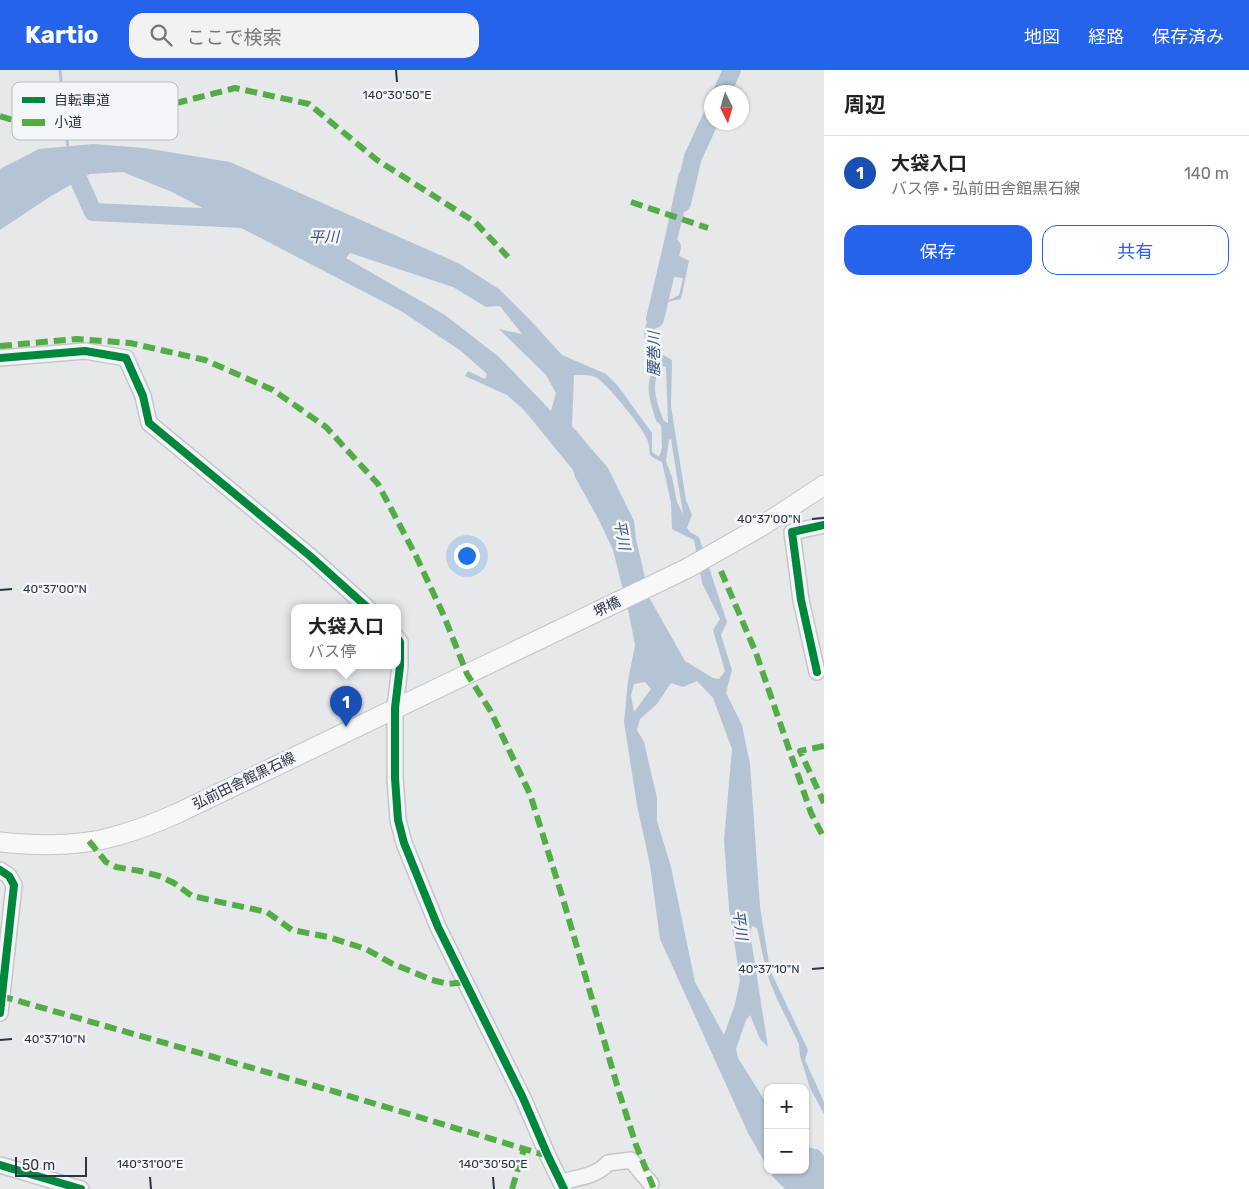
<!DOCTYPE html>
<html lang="ja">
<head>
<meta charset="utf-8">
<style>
  :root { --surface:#fff; --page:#f2f2f2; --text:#222; --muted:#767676; --line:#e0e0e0; --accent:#2563eb }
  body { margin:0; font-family:Rubik,"Noto Sans JP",sans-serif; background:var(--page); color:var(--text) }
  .controls { position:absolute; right:15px; bottom:15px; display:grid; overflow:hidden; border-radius:10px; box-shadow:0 1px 4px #0004 }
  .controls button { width:45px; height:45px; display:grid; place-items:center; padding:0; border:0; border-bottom:1px solid var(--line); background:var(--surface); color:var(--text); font:25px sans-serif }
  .compass { position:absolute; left:704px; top:15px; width:45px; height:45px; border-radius:50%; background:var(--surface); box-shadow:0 1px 4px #0004; rotate:175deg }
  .scale { position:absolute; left:15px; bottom:12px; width:72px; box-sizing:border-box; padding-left:5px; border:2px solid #2b3445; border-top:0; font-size:14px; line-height:18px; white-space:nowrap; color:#2b3445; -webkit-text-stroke:4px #f4f6f9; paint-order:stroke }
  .you { position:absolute; left:466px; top:485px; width:18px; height:18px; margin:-12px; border:4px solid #fff; border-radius:50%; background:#1a73e8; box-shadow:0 0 0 8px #1a73e833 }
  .badge { display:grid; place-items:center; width:32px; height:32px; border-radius:50%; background:var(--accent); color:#fff; font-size:16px; font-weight:700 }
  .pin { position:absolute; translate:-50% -41px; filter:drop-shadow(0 1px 2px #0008) }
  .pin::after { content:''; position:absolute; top:26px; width:18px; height:15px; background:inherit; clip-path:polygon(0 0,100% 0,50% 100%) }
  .popup { position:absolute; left:291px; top:534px; width:110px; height:65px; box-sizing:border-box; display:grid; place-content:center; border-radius:10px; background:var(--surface); filter:drop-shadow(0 1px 4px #0005); font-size:16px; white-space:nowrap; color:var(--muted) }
  .popup b { font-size:19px; color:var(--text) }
  .popup::after { content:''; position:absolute; left:50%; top:100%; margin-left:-10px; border:10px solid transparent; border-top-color:var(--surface) }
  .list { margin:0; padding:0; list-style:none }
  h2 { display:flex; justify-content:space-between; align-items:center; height:65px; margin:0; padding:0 20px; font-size:21px }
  h2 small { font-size:16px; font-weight:400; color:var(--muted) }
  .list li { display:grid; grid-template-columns:32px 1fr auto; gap:15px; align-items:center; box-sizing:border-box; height:75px; padding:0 20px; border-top:1px solid var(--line) }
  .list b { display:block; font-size:19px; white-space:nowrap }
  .list p { margin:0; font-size:16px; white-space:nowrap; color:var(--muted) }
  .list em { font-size:16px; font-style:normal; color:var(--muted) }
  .actions { display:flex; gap:10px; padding:15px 20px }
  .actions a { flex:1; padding:11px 0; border:1px solid var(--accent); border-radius:15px; text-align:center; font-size:18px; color:var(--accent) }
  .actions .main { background:var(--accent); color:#fff }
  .icon { flex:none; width:28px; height:28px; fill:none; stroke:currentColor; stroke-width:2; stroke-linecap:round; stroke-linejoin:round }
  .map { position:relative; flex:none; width:824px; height:1119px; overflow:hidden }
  header { display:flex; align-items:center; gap:30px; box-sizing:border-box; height:70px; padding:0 25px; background:var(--accent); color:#fff }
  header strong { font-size:24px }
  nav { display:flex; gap:28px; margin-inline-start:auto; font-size:18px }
  .search { width:350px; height:45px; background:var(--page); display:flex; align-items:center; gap:12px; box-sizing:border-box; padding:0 18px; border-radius:15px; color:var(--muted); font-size:19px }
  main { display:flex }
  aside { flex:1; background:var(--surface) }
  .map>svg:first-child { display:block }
  .water { fill:#b4c4d5; fill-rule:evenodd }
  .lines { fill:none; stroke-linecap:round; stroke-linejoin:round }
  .stream { stroke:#b4c4d5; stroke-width:3 }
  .river { stroke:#b4c4d5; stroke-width:18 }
  .minor-casing { stroke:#c4c6c8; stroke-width:18 }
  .major-casing { stroke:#c2c5c8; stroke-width:21 }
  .minor { stroke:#f5f6f7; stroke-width:15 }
  .major { stroke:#f8f8f8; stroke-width:19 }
  .quiet { stroke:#54ac47; stroke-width:6; stroke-dasharray:12 6; stroke-linecap:butt }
  .cycleway-casing { stroke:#f4f6f9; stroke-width:11 }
  .cycleway { stroke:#00873e; stroke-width:8 }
  .ticks { fill:none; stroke:#2b3445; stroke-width:2 }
  .labels { text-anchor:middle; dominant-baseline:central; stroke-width:5; stroke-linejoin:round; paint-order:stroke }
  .street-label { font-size:14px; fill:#2b3445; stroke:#f4f6f9 }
  .water-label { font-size:15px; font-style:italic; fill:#34527a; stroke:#f4f6f9 }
  .key { fill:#f4f6f9; stroke:#b8bcc3; stroke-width:1 }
  .key-label { font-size:14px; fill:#2b3445 }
  .ticks-label { font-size:12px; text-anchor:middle; fill:#2b3445; stroke:#f4f6f9; stroke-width:5; stroke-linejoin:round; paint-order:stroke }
</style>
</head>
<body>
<header>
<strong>Kartio</strong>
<div class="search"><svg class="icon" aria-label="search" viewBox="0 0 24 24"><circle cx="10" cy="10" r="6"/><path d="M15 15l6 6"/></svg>ここで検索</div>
<nav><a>地図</a><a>経路</a><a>保存済み</a></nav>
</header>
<main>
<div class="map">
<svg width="824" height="1119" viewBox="0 0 824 1119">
  <rect width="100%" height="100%" fill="#e6e8ea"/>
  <path class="water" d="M 93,74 L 144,78 L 230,92 L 458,193 L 499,219 L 530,250 L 562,285 L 606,304 L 618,316 L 652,363 L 652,382 L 659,387 L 662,378 L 661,355 L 656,351 C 651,334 644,317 653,300 L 644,265 L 679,102 L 695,115 L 688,126 L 674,183 L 689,191 L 681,229 L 662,233 L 654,264 L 658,282 L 672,290 L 671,336 L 686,430 L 692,445 L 687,458 L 690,462 L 699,467 L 727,552 L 721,565 L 732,600 L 726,623 L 742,655 L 750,694 L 760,837 L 770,900 L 808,980 L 805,990 L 824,1032 L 824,1044 L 810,1018 L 800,986 L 799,974 L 776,927 L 767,904 L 757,858 L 752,856 L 750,863 L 768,977 L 760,969 L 750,945 L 746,950 L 736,979 L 738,988 L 768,1036 L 768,1098 L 748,1063 L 660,869 L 650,795 L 637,735 L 624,652 L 628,611 L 635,575 L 629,544 L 613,480 L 599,450 L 575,407 L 573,400 L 524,340 L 507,325 L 465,306 L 468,301 L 485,309 L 487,304 L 461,281 L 401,241 L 172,122 L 123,102 L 90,104 L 51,126 L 0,160 L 0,99 L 39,79 ZM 350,183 L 453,217 L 486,237 L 500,236 L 522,264 L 499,259 L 546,305 L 556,323 L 551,341 L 499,287 L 445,245 L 346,188 ZM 670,199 L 675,207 L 683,208 L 679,225 L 672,229 L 663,230 L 658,223 L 663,202 ZM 662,296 L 666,297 L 668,353 L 664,351 C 657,334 649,313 662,296 ZM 574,305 C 581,305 591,304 597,308 C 608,315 642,357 647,369 C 653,383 643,384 662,392 L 671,433 L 672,459 L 694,470 L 702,513 L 720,549 L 713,560 L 725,601 L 719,609 L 713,608 L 685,591 L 650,529 L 636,469 L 634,451 L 608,398 L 572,356 ZM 671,369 L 683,444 L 677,432 L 672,407 L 666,391 L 669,370 ZM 697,611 L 713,628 L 732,679 L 724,770 L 729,838 L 740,910 L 735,934 L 724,965 L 695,912 L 671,797 L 657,751 L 657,728 L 644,672 L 637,660 L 640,649 L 657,634 L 671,613 L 683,617 ZM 645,612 L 651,619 L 634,642 L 631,626 L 634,614 Z
    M 805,1076 L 819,1080 L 824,1086 L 824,1119 L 785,1119 L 773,1107 L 769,1100 L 805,1100 Z"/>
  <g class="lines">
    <path class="stream" d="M 60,0 L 68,79"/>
    <path class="river" d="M 722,22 L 732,0
      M 69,88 L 93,142 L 243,149
      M 682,133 L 693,87 L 712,46
      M 655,249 L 672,177"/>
    <g class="minor-casing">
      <path id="minor" d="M 0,288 L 85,281 L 126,288 L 143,326 L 149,353 L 310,486 L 368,538
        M 397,568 L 400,572 L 400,596 L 395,638 L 395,708 L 398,750 L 404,773 L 438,857 L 523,1028 L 548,1086 L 564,1119
        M 817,602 L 801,530 L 792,462 L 824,455
        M 0,800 L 9,806 L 14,815 L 0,943
        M 0,1095 L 81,1119
        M 561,1112 C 577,1108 597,1106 608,1093 L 631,1090 L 651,1114"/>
    </g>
    <g class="major-casing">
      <path id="major" d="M 0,772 C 38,776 79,777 116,766 C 138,760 158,752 178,743 L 686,499 L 762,456 L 824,415"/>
    </g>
    <use href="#minor" class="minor"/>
    <use href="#major" class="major"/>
    <path class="quiet" d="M 0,46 L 42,59 L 149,40 L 235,18 L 309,34 L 377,90 L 475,152 L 508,187
      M 631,132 L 708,158
      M 0,276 L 76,269 L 130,273 L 205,290 L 273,320 L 326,357 L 378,414 L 416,486 L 444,546 L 467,604 L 490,640 L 530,724 L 563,829 L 619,1022 L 636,1075 L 654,1119
      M 721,501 L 756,583 L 811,743 L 824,768
      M 824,676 L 800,681 L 824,733
      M 89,771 L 106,792 L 116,797 L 140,801 L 159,806 L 174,813 L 192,826 L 267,842 L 292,860 L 328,867 L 366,879 L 391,893 L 432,910 L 448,914 L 466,912
      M 1,926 L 336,1022 L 548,1086
      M 512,1119 L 524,1079"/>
    <g class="cycleway-casing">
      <path id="cycleway" d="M 0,288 L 85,281 L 126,288 L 143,326 L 149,353 L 310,486 L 368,538
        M 397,568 L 400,572 L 400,596 L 395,638 L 395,708 L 398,750 L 404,773 L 438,857 L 523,1028 L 548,1086 L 564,1119
        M 817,602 L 801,530 L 792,462 L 824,455
        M 0,800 L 9,806 L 14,815 L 0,943
        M 0,1095 L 81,1119"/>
    </g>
    <use href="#cycleway" class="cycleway"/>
  </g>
  <path class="ticks" d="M 396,0 L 397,12M 812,449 L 824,448M 0,520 L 12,519M 812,899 L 824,898M 0,970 L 12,969M 150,1107 L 151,1119M 493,1107 L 494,1119"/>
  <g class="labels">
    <g class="street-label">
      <text transform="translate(607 537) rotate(-26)">堺橋</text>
      <text transform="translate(244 711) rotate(-26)">弘前田舎館黒石線</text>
    </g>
    <g class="water-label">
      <text x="324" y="167">平川</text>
      <text transform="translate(654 284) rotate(-90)">腰巻川</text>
      <text transform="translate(622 465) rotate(79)">平川</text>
      <text transform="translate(740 855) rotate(82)">平川</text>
    </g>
  </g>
  <rect x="12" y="12" width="166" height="58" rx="8" class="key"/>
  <rect x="22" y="27" width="23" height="6" fill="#00873e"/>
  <rect x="22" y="49" width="23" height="7" fill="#54ac47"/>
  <g class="key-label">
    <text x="54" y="35">自転車道</text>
    <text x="54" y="57">小道</text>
  </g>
  <g class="ticks-label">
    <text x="397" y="29">140°30'50"E</text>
    <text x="769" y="453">40°37'00"N</text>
    <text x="55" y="523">40°37'00"N</text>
    <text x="769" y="903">40°37'10"N</text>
    <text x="55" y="973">40°37'10"N</text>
    <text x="150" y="1098">140°31'00"E</text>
    <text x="493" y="1098">140°30'50"E</text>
  </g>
</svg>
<div class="controls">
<button>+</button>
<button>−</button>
</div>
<svg class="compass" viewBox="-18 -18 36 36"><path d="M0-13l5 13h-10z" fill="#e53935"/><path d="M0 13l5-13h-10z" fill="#767676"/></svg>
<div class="scale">50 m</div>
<div class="you"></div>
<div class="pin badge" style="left:346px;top:657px;background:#1a4fb4">1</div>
<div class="popup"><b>大袋入口</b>バス停</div>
</div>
<aside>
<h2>周辺<small></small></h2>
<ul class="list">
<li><span class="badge" style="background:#1a4fb4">1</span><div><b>大袋入口</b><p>バス停 · 弘前田舎館黒石線</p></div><em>140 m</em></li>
</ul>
<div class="actions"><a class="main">保存</a><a>共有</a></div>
</aside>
</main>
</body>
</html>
